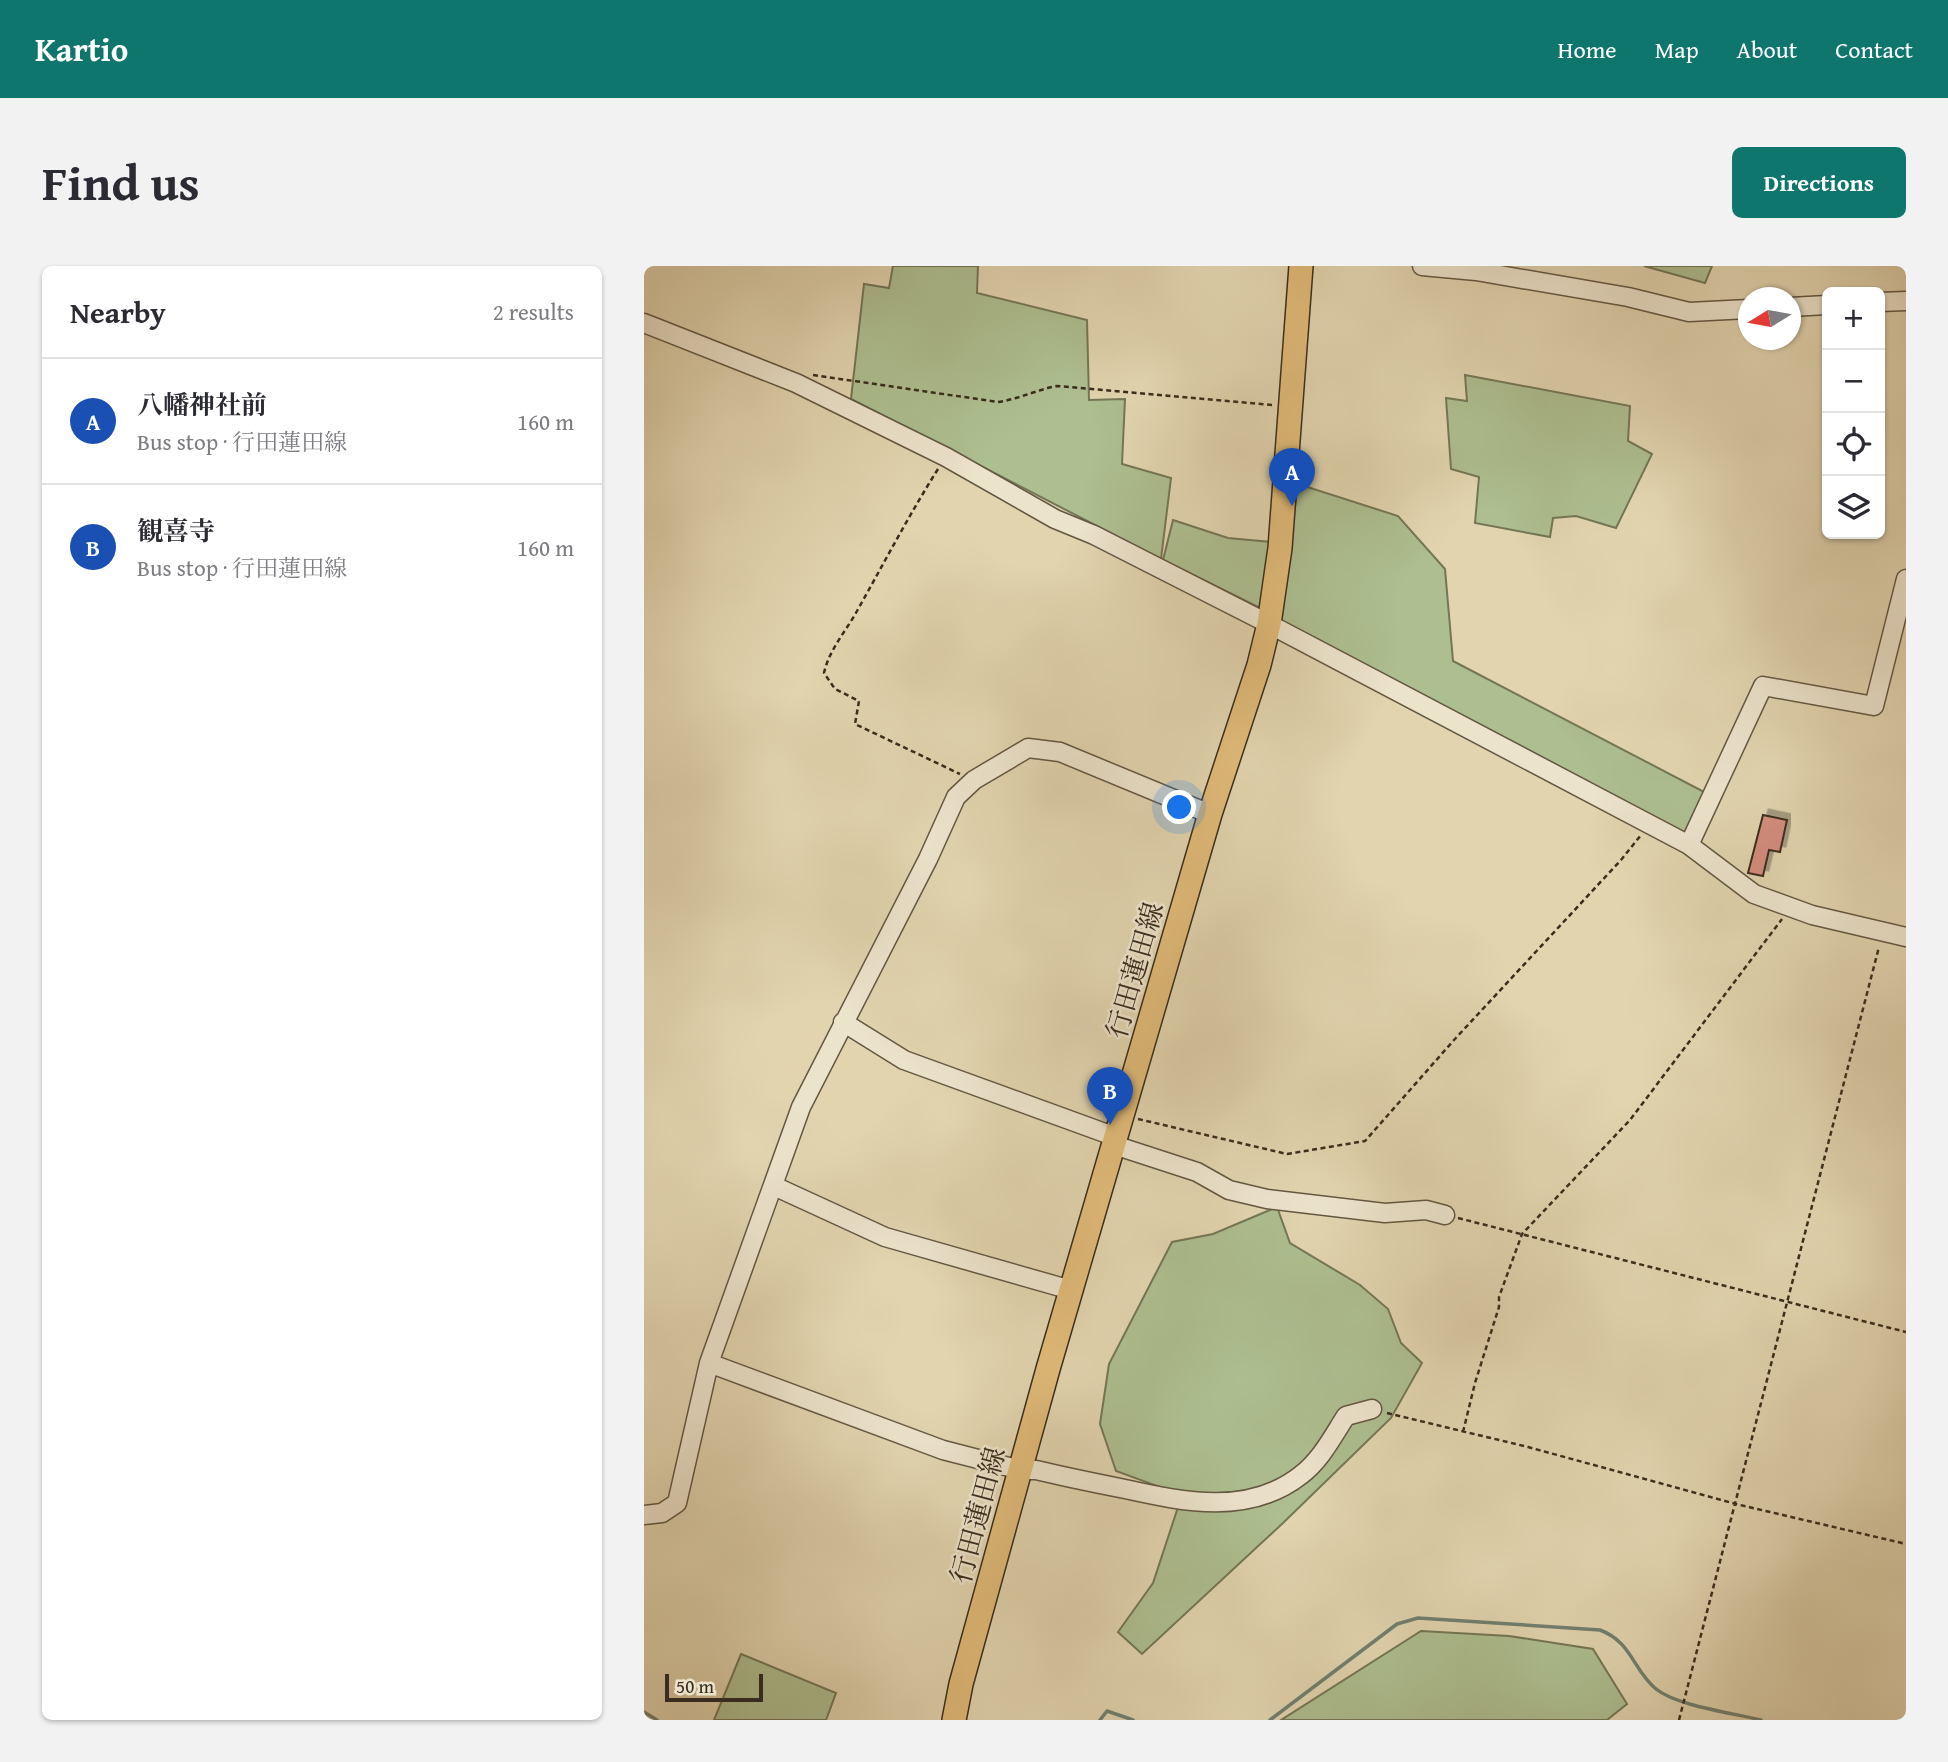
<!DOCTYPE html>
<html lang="en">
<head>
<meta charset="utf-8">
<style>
  :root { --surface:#fff; --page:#f2f2f3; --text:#2b2b33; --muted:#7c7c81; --line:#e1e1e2; --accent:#0f766e }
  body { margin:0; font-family:"Gentium Book Plus","Noto Serif JP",serif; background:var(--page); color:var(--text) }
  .controls { position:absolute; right:21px; top:21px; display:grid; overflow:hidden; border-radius:10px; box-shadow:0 2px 5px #0004 }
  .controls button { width:63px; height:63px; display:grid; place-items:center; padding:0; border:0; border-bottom:2px solid var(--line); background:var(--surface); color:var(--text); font:35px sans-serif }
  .compass { position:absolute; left:1094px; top:21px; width:63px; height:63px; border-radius:50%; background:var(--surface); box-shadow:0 2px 5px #0004; rotate:259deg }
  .scale { position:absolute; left:21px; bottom:18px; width:98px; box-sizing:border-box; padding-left:7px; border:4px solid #3a2d1d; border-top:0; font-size:19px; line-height:24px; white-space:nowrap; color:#3a2d1d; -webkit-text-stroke:5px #ece3cb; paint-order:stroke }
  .you { position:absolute; left:536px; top:542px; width:24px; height:24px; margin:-18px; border:5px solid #fff; border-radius:50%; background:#1a73e8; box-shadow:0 0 0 10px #1a73e833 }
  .badge { display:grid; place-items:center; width:46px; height:46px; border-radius:50%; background:var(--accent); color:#fff; font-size:23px; font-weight:700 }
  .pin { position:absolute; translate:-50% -58px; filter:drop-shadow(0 2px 4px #0008) }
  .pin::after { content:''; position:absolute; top:37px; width:24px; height:21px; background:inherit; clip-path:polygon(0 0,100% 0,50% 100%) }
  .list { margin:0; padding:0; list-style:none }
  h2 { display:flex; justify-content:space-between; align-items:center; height:91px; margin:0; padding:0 28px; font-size:30px }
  h2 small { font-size:23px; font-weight:400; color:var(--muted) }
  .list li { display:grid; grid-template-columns:46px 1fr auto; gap:21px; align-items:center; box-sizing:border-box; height:126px; padding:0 28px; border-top:2px solid var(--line) }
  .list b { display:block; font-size:26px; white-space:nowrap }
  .list p { margin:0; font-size:23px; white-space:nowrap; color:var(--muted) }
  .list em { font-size:23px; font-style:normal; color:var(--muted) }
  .icon { flex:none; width:38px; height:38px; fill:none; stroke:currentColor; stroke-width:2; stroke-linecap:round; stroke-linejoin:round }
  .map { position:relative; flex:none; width:1262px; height:1454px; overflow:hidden; border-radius:10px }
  header { display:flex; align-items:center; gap:42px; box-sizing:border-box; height:98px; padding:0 35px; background:var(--accent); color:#fff }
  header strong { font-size:33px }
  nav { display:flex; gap:38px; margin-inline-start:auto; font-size:24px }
  .intro { display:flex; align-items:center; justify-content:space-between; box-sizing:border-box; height:168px; padding:0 42px }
  h1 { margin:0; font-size:49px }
  .button { padding:18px 32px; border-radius:10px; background:var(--accent); color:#fff; font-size:24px; font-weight:700 }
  main { display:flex; gap:42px; padding:0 42px }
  aside { flex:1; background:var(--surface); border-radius:10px; box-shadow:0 2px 5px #0004 }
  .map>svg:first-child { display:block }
  .green { fill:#adbe90; stroke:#747656; stroke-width:2 }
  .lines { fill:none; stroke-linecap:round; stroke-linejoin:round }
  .stream { stroke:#718070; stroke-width:3.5 }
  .building { fill:#d48d7e; stroke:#3a2d1d; stroke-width:2; filter:url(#shadow) }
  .minor-casing { stroke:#645742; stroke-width:21 }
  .major-casing { stroke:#3a2d1d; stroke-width:26 }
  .path { stroke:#3a2d1d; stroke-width:2.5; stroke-dasharray:5 3.5; stroke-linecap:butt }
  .minor { stroke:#ece3cb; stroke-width:18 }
  .major { stroke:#e0ba78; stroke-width:23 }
  .labels { text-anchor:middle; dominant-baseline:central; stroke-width:5; stroke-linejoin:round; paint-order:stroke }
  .street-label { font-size:28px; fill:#3a2d1d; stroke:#ece3cb }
</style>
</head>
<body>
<header>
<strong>Kartio</strong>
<nav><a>Home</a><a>Map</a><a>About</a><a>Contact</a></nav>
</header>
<div class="intro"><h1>Find us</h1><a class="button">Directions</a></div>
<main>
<aside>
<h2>Nearby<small>2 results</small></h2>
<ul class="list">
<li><span class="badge" style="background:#1a4fb4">A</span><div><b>八幡神社前</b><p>Bus stop · 行田蓮田線</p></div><em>160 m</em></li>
<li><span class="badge" style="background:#1a4fb4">B</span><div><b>観喜寺</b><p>Bus stop · 行田蓮田線</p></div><em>160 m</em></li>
</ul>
</aside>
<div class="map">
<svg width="1262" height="1454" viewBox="0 0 1262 1454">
  <defs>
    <filter id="shadow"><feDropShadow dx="5.5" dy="-5.5" stdDeviation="0" flood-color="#0004"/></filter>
  </defs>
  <rect width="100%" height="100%" fill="#e1d4af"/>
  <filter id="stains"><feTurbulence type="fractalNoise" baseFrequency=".00286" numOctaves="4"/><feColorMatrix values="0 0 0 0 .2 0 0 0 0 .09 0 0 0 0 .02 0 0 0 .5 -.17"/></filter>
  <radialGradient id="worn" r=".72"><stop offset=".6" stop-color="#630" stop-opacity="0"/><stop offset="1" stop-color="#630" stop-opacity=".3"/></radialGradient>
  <path class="green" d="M 249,0 L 334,0 L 333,27 L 443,54 L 445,134 L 481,133 L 478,198 L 527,212 L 517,293 L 207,133 L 220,18 L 245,22 Z
    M 1000,0 L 1068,0 L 1061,17 Z
    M 821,109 L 986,140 L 984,175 L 1008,188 L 972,262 L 932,250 L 909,252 L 906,271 L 831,257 L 835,211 L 807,203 L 802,132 L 823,135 Z
    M 654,218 L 754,250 L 801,303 L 809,395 L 1064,528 L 1041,571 L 635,355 Z
    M 529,254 L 584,272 L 627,276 L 618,343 L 519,294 Z
    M 633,941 L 646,977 L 716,1019 L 744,1043 L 757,1077 L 778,1097 L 747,1152 L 639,1257 L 498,1388 L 474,1366 L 509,1317 L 538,1229 L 472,1205 L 456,1158 L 465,1098 L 528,976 L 569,968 Z
    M 777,1365 L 865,1370 L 949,1383 L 983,1438 L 963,1454 L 637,1454 Z
    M 97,1388 L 192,1427 L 182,1454 L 70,1454 Z"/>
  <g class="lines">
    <path class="stream" d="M 0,1446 L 13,1454
      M 456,1454 L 463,1445 L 489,1454
      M 626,1454 L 753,1358 L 774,1352 L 956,1364 C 988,1376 989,1404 1012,1423 C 1033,1440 1089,1447 1117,1454"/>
  </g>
  <path class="building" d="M 1119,549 L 1143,554 L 1136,586 L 1125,584 L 1119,610 L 1104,607 Z"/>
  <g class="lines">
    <g class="minor-casing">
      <path id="minor" d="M 778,0 L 832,5 L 984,31 L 1045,46 L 1104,43
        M 1236,36 L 1262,35
        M 1146,41 L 1183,39
        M 0,57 L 152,117 L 302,191 L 411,253 L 450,269 L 625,358 L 1045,579 L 1110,628 L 1168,649 L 1262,671
        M 1045,579 L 1119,420 L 1230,440 L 1262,313
        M 199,756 L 260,794 L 472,871
        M 470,879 L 553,906 L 585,924 L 623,933 L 741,947 L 782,944 L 801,949
        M 130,920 L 241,971 L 427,1024
        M 65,1097 L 299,1184 L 377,1204 L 392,1204 C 421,1211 451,1217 481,1223 C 540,1236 605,1250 657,1209 C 677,1194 689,1170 702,1150 L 728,1143
        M 0,1249 L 18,1247 L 33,1237 L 65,1097 L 157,841 L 284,593 L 312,531 L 330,514 L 384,482 L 416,486 L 566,548"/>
    </g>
    <g class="major-casing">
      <path id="major" d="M 310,1454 L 317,1418 L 404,1103 L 566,548 L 615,399 L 625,358 L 636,282 L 657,0"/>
    </g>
    <path class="path" d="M 169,109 L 354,136 C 375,133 392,124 413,120 L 629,139
      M 294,203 C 265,249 240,297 213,345 C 202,365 185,384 180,407 L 191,423 L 215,435 L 211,458 L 316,508
      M 494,853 L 643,888 L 721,875 L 810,774 L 977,594 L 997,569
      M 814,952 L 1262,1066
      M 743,1147 L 884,1181 L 1092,1238 L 1262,1278
      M 819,1166 L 831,1117 L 855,1041 L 855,1031 L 878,968 L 986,854 L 1138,653
      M 1035,1454 L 1235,681"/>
    <use href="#minor" class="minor"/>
    <use href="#major" class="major"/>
  </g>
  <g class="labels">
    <g class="street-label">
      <text transform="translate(490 704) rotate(-74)">行田蓮田線</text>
      <text transform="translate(333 1249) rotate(-75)">行田蓮田線</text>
    </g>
  </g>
  <rect width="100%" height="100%" filter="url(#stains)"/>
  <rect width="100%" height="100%" fill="url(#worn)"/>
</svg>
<div class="controls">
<button>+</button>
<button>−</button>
<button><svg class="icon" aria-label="locate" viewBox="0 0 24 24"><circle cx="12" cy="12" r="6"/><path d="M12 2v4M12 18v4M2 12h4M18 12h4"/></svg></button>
<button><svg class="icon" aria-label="layers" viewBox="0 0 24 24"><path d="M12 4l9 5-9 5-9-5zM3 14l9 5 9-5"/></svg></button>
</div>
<svg class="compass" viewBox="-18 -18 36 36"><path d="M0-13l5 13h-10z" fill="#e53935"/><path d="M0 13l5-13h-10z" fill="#7c7c81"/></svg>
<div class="scale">50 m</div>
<div class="you"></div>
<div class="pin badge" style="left:648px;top:240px;background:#1a4fb4">A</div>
<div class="pin badge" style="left:466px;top:859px;background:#1a4fb4">B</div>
</div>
</main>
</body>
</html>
